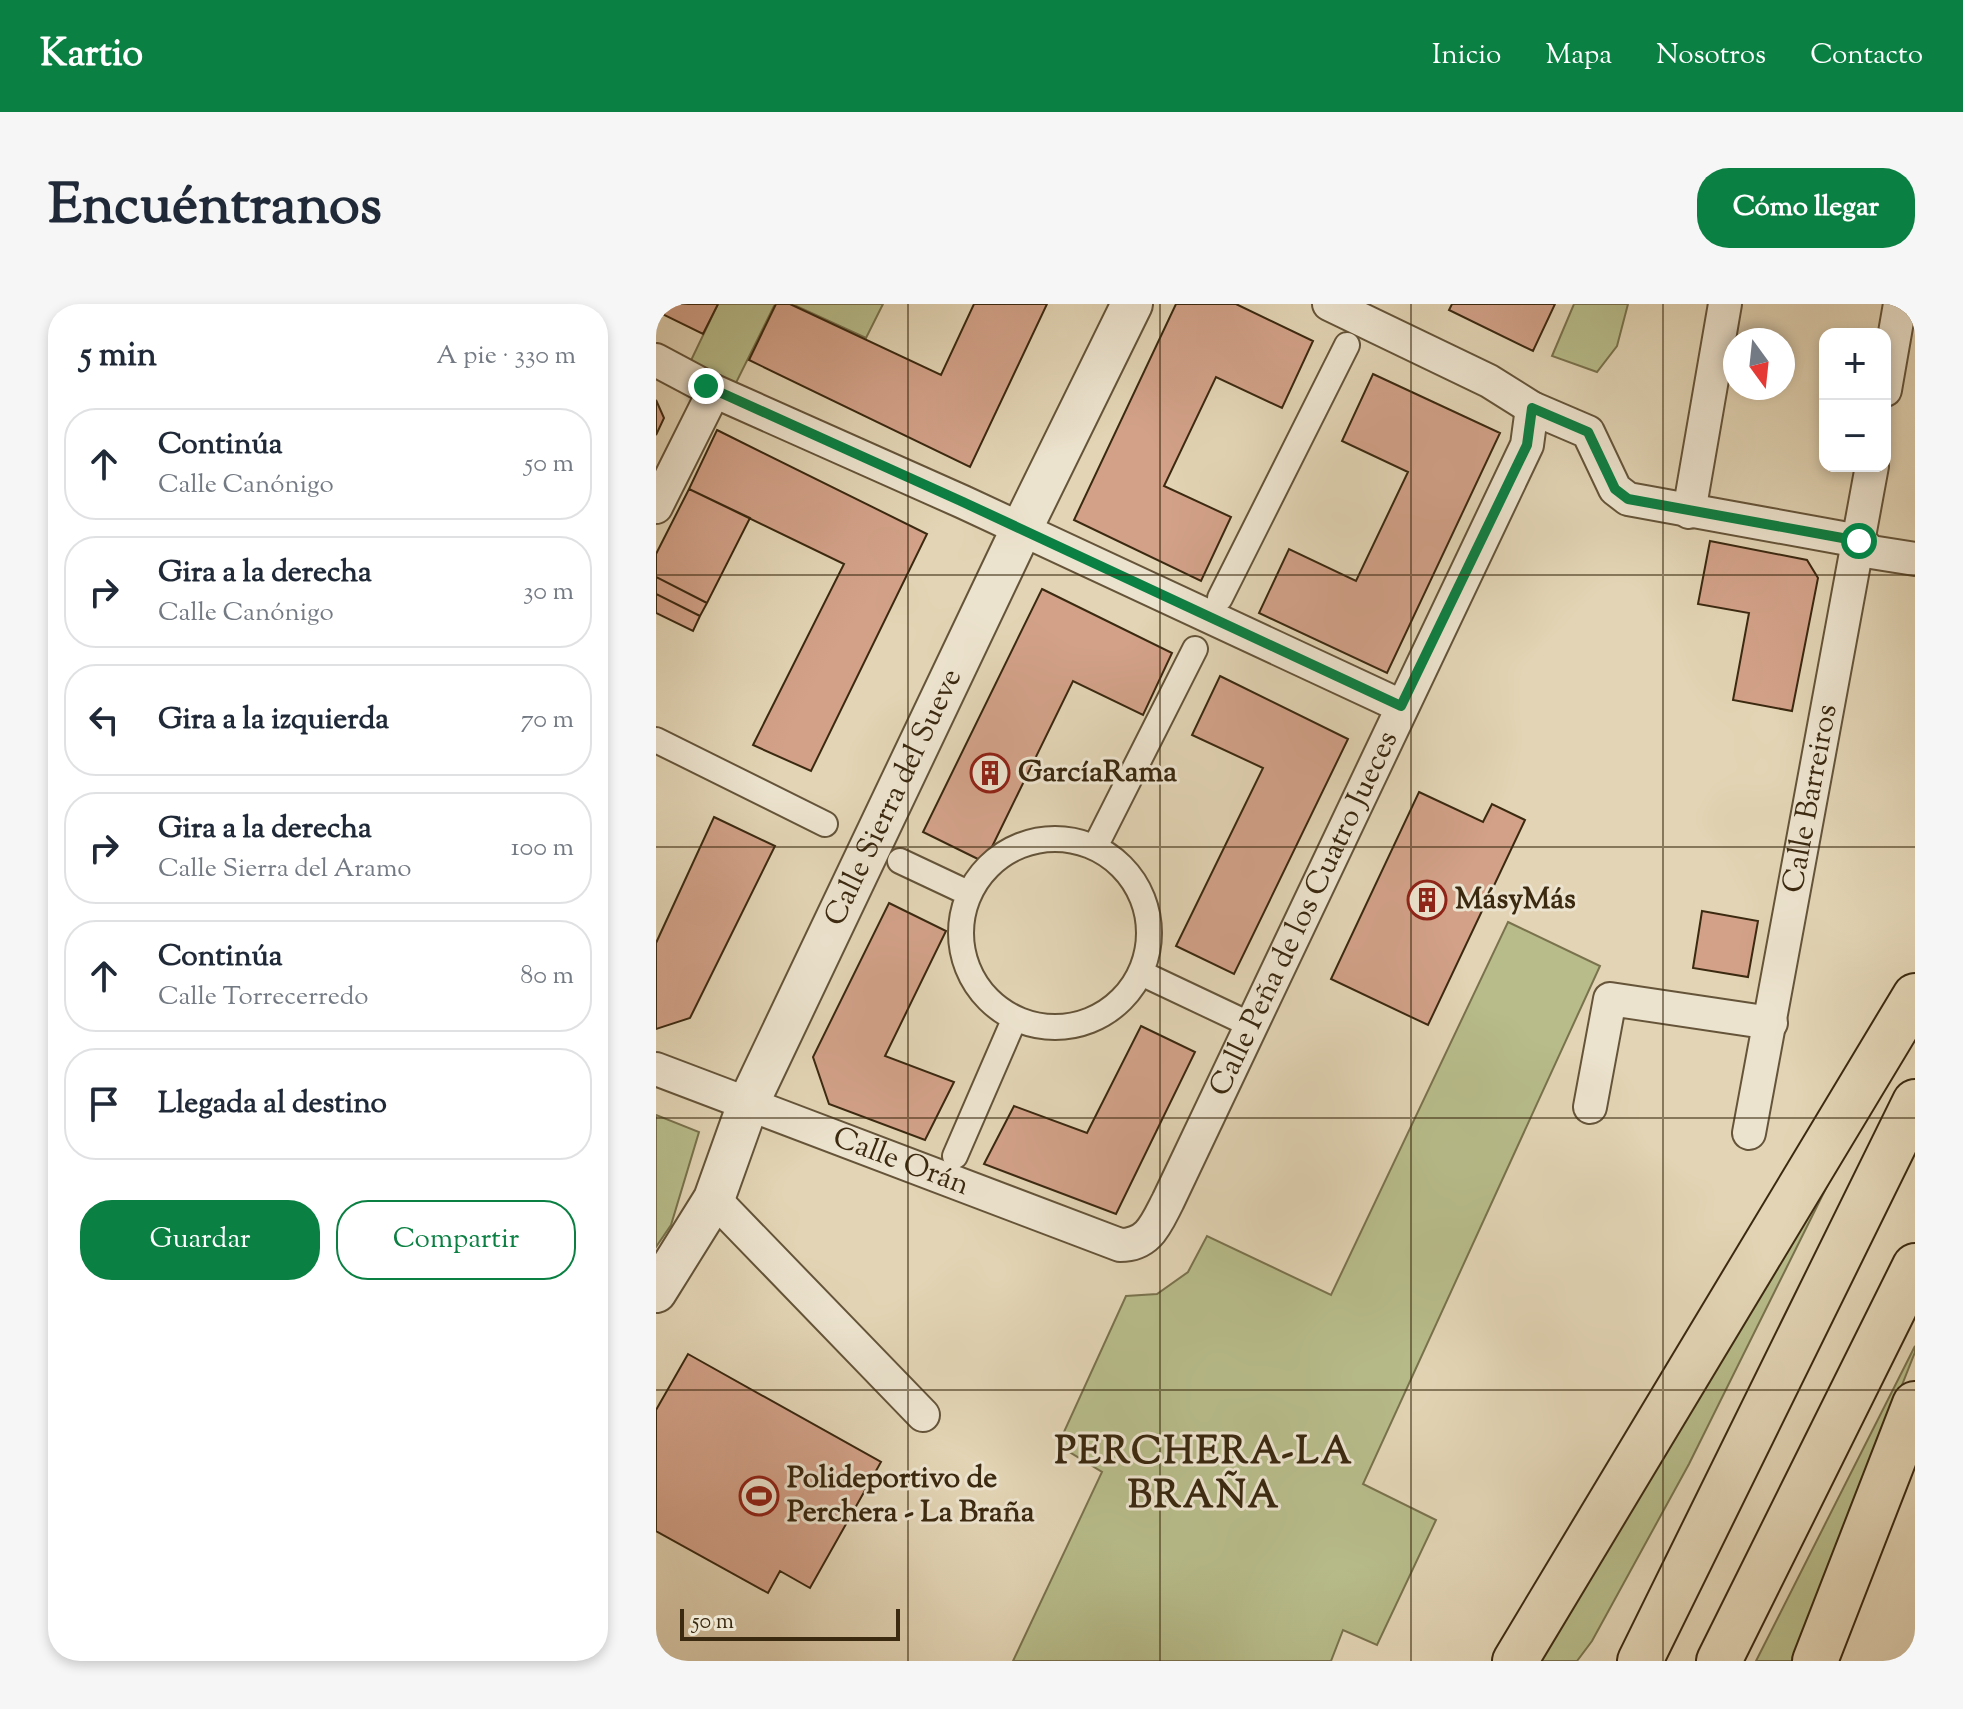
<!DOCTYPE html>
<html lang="es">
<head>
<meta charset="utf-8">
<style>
  :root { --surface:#fff; --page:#f6f6f7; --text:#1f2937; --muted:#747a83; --line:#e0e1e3; --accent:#0b8043 }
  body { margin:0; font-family:"Sorts Mill Goudy",serif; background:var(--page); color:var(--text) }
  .controls { position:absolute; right:24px; top:24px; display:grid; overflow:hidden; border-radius:16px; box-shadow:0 4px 12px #0003 }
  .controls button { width:72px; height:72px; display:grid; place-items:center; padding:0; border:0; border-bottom:2px solid var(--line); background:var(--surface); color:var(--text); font:40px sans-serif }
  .compass { position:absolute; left:1067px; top:24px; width:72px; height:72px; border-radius:50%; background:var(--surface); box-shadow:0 4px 12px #0003; rotate:165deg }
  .scale { position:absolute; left:24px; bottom:20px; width:220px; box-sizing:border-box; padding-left:8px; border:4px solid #3b2910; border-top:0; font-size:22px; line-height:28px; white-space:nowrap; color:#3b2910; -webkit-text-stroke:6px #ece3ce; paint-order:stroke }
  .stop { position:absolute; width:24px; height:24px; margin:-18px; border:6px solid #0b8043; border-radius:50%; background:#fff }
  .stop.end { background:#0b8043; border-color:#fff; box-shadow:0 2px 8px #0008 }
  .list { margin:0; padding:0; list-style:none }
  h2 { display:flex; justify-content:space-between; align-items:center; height:104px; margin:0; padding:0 32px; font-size:34px }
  h2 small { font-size:26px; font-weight:400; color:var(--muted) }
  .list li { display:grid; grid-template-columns:52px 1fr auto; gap:24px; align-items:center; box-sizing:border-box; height:112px; margin:0 16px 16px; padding:0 16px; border:2px solid var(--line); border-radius:32px }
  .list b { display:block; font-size:30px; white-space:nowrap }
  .list p { margin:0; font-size:26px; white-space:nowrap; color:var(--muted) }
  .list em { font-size:26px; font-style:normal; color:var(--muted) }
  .actions { display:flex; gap:16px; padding:24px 32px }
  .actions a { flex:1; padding:18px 0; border:2px solid var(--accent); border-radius:32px; text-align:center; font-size:28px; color:var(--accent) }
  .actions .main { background:var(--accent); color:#fff }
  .icon { flex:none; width:44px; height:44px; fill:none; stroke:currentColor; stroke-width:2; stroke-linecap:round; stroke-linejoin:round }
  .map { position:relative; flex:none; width:1259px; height:1357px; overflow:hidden; border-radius:32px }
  header { display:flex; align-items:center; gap:48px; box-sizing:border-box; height:112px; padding:0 40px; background:var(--accent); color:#fff }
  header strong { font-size:38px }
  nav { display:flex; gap:44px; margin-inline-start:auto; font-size:28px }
  .intro { display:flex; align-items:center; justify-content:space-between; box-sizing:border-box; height:192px; padding:0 48px }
  h1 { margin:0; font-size:56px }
  .button { padding:20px 36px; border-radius:32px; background:var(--accent); color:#fff; font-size:28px; font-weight:700 }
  main { display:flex; gap:48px; padding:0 48px }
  aside { flex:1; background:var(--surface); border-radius:32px; box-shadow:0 4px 12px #0003 }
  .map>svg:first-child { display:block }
  .green { fill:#b7bc8a; stroke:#79724d; stroke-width:2 }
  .building { fill:#d2a188; stroke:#3b2910; stroke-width:2 }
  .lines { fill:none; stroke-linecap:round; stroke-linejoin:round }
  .pedestrian-casing { stroke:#655439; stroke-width:28 }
  .minor-casing { stroke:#655439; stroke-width:36 }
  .tertiary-casing { stroke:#655439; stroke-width:44 }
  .motorway-casing { stroke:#3b2910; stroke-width:48 }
  .pedestrian { stroke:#ece3ce; stroke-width:24 }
  .minor { stroke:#ece3ce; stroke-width:32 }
  .tertiary { stroke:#ece3ce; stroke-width:40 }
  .motorway { stroke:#e2d4b4; stroke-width:44 }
  .route { stroke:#0b8043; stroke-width:10 }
  .grid { fill:none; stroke:#3b2910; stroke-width:2; stroke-opacity:0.55 }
  .labels { text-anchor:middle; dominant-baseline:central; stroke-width:6; stroke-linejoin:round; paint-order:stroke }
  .poi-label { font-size:30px; font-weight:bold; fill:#3b2910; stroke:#ece3ce; text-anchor:start }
  .street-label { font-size:30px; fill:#3b2910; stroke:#ece3ce }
  .district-label { font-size:38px; font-weight:bold; letter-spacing:2px; fill:#3b2910; stroke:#ece3ce }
</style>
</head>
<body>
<header>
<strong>Kartio</strong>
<nav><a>Inicio</a><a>Mapa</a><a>Nosotros</a><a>Contacto</a></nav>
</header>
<div class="intro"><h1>Encuéntranos</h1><a class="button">Cómo llegar</a></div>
<main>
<aside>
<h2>5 min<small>A pie · 330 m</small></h2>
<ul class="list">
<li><svg class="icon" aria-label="ahead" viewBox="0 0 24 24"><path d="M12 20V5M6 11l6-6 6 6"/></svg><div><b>Continúa</b><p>Calle Canónigo</p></div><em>50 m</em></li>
<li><svg class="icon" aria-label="right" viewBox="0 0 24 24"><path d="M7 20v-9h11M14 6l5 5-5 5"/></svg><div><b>Gira a la derecha</b><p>Calle Canónigo</p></div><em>30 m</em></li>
<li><svg class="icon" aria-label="left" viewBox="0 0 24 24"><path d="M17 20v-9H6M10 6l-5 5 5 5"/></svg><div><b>Gira a la izquierda</b></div><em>70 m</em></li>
<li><svg class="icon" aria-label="right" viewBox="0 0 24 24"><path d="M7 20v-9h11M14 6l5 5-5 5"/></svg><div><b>Gira a la derecha</b><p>Calle Sierra del Aramo</p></div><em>100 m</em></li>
<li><svg class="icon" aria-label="ahead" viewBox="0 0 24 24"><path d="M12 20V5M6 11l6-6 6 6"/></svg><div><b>Continúa</b><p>Calle Torrecerredo</p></div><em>80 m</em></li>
<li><svg class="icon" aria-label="arrive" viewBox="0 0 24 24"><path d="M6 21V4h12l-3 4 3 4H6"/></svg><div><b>Llegada al destino</b></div></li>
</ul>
<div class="actions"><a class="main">Guardar</a><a>Compartir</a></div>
</aside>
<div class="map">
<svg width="1259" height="1357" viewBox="0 0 1259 1357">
  <rect width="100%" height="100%" fill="#e2d4b4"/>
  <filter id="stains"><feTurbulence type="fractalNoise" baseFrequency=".0025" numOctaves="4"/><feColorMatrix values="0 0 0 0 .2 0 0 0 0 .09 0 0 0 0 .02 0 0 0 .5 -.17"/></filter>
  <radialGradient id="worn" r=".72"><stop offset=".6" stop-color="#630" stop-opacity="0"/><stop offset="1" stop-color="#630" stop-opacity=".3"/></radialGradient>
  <path class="green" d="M 62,0 L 119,0 L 73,93 L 28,71 Z
    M 136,0 L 227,0 L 210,34 Z
    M 918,0 L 972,0 L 961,42 L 941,68 L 896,52 Z
    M 852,618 L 944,662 L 707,1180 L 780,1216 L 721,1341 L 687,1326 L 675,1357 L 357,1357 L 446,1168 L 402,1141 L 470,992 L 501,990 L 532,968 L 551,932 L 675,991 Z
    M 0,811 L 43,828 L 15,921 L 0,943 Z
    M 1189,846 L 1033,1160 L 936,1337 L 921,1357 L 879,1357 Z
    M 1259,1042 L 1259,1048 L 1137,1357 L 1100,1357 Z"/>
  <path class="building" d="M 0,0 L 62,0 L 47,30 L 0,7 Z
    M 120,0 L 134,0 L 285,71 L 318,0 L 391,0 L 314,163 L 93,56 Z
    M 520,0 L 580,0 L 657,37 L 626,104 L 560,73 L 508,182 L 575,213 L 545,277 L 418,216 Z
    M 796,0 L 899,0 L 877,47 L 793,6 Z
    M 717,70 L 844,129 L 731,369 L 603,309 L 633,245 L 700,277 L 752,168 L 686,137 Z
    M 0,96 L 8,114 L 0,131 Z
    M 61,126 L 271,230 L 155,467 L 97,441 L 188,260 L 33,185 Z
    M 33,185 L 94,214 L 51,299 L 0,273 L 0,250 Z
    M 1054,237 L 1151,256 L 1162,274 L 1136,407 L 1077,396 L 1093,309 L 1042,300 Z
    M 0,273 L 51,299 L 44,312 L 0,290 Z
    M 386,285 L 516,349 L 487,411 L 417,377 L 331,553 L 326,557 L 267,528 Z
    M 0,290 L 44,312 L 37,327 L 0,309 Z
    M 564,372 L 692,435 L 578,670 L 520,642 L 607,464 L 536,431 Z
    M 763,488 L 827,518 L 836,500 L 869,516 L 772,721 L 675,675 Z
    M 58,513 L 119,542 L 34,714 L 0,725 L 0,639 Z
    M 233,599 L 290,627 L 229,752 L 298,778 L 269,836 L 173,800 L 157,753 Z
    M 1046,607 L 1102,617 L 1092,673 L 1037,664 Z
    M 485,722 L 539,748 L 460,910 L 328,860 L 358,802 L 431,829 Z
    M 32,1050 L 225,1158 L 154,1284 L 124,1267 L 112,1289 L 0,1227 L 0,1106 Z"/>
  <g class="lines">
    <g class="pedestrian-casing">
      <path id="pedestrian" d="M 564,294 L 691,41
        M 0,436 L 169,520
        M305 629a94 94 0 1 1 188 0a94 94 0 1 1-188 0Z
        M 439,543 L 539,345
        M 244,557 L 312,589
        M 485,669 L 595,721
        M 299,852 L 358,716"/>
    </g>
    <g class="minor-casing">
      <g id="minor">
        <path d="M 673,0 L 833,77 L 876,104 L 932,128 L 959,185 L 972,195 L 1203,237 L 1215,248 L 1259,255"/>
        <path d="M 0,56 L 58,87 L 307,198 L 745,402"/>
        <path d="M 1229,86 L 1244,0"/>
        <path d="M 0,203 L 58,87"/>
        <path d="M 1033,208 L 1069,0"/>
        <path id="s1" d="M 0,765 L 464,941 C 493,941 500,920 512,897 L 871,141 L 876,104"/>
        <path d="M 934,803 L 954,695 L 1115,719"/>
        <path id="s2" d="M 1093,829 L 1216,162"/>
        <path d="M 58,895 L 267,1111"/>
      </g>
    </g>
    <g class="tertiary-casing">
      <g id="tertiary">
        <path id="s3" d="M 0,988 L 58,895 L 92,800 L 365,226 L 476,0"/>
      </g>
    </g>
    <g class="motorway-casing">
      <path id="motorway" d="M 859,1357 L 1259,692
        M 984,1357 L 1259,798
        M 1063,1357 L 1259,962
        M 1159,1357 L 1259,1100"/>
    </g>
    <use href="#pedestrian" class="pedestrian"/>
    <use href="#minor" class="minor"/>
    <use href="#tertiary" class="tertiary"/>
    <use href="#motorway" class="motorway"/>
  </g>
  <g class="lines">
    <path class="route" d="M 50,82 L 307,198 L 745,402 L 871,141 L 876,104 L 932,128 L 959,185 L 972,195 L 1203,237"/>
  </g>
  <path class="grid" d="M 252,0 L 252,1357M 504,0 L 504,1357M 755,0 L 755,1357M 1007,0 L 1007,1357M 0,271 L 1259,271M 0,543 L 1259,543M 0,814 L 1259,814M 0,1086 L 1259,1086"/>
  <defs>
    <g id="building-ring" transform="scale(2)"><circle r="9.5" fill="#ece3ce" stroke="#8f2418" stroke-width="1.5"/><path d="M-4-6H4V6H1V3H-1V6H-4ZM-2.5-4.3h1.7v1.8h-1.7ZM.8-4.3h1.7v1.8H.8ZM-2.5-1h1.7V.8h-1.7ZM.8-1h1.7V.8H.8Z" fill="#8f2418"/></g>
    <g id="stadium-ring" transform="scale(2)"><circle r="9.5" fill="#ece3ce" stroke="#8f2418" stroke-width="1.5"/><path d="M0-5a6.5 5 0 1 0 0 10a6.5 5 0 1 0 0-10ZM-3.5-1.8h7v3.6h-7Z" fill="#8f2418"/></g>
  </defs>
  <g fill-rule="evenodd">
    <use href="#building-ring" x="334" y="469"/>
    <use href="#building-ring" x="771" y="596"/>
    <use href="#stadium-ring" x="103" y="1192"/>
  </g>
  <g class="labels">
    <g class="poi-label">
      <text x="362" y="469">GarcíaRama</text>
      <text x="799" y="596">MásyMás</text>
      <text x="131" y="1175">Polideportivo de<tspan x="131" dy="34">Perchera - La Braña</tspan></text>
    </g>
    <g class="street-label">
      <text stroke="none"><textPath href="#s3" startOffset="550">Calle Sierra del Sueve</textPath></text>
      <text stroke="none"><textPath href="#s2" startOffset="340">Calle Barreiros</textPath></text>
      <text stroke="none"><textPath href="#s1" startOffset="884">Calle Peña de los Cuatro Jueces</textPath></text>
      <text stroke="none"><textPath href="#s1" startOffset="262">Calle Orán</textPath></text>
    </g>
    <g class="district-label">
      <text x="548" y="1150">PERCHERA-LA<tspan x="548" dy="44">BRAÑA</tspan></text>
    </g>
  </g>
  <rect width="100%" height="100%" filter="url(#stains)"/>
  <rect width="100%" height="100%" fill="url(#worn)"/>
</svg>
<div class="controls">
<button>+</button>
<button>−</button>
</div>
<svg class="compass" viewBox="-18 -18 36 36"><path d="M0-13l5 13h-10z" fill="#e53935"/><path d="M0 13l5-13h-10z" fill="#747a83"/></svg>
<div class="scale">50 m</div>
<div class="stop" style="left:1203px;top:237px"></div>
<div class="stop end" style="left:50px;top:82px"></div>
</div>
</main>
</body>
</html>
